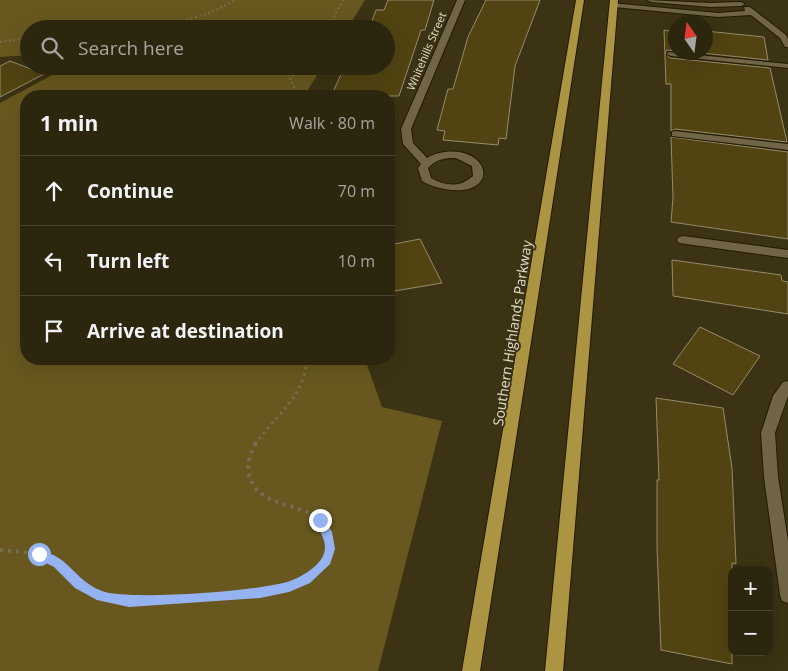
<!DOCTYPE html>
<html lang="en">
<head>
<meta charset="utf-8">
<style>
  :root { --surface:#2d260f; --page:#352e18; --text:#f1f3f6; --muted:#a7a59e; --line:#48432f }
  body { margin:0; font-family:"Open Sans",sans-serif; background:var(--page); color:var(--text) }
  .controls { position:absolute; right:15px; bottom:15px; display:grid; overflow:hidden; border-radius:10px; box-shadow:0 5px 20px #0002 }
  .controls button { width:45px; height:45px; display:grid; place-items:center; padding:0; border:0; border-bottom:1px solid var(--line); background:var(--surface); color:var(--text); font:25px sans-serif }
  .compass { position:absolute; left:668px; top:15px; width:45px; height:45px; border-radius:50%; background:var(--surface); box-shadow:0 5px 20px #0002; rotate:346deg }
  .stop { position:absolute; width:15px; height:15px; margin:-11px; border:4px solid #95b2f1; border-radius:50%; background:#fff }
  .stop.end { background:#95b2f1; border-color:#fff; box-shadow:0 1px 5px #0008 }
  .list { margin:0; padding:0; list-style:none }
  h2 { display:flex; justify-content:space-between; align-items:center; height:65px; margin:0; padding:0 20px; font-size:21px }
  h2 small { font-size:16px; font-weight:400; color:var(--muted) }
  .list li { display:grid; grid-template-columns:32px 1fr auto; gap:15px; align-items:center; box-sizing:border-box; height:70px; padding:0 20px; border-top:1px solid var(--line) }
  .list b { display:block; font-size:19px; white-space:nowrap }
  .list em { font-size:16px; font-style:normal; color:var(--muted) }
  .icon { flex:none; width:28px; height:28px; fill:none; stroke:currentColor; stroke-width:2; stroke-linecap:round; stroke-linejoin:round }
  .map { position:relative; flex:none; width:788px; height:671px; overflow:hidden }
  .search { position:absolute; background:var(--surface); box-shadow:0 5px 20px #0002; left:20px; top:20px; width:375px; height:55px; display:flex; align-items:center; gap:12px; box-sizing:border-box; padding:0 18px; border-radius:28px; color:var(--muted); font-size:19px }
  .panel { position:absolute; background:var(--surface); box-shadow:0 5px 20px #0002; left:20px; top:90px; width:375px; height:275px; border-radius:20px }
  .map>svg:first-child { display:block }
  .green { fill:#68581f }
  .building { fill:#514412; stroke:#958c6b }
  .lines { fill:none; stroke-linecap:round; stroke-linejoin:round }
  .minor-casing { stroke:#231a00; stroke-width:2 }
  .major-casing { stroke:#231a00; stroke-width:2 }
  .path-far2 { stroke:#756e54; stroke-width:2; stroke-dasharray:2 2.5; stroke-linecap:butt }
  .path-far1 { stroke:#756e54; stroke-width:3; stroke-dasharray:2.5 4; stroke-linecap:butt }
  .path { stroke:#756e54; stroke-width:4; stroke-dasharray:3 5; stroke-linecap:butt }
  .minor { fill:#706647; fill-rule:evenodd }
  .major { fill:#ac9542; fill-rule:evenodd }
  .route { fill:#95b2f1 }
  .labels { text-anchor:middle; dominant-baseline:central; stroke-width:4; stroke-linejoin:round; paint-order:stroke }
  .far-street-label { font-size:11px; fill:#e1dccb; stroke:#3c3314 }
  .street-label { font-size:14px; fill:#e1dccb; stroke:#3c3314 }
</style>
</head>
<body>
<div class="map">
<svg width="788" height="671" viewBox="0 0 788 671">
  <rect width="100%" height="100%" fill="#3c3314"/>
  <path class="green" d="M 0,0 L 365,0 L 347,29 L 29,29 L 29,55 L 0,57 Z
    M 69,66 L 323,66 L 304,96 L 26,96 L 26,359 L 365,359 L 382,407 L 442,421 L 378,671 L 0,671 L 0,103 Z"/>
  <path class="building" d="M 388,0 L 434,0 L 425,30 L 421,30 L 399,96 L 331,96 L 345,66 L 386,66 L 386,29 L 369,29 L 376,10 L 384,10 Z
    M 486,0 L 540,0 L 515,66 L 506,139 L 499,138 L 498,145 L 443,140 L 445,131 L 437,130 L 448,89 L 453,89 L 468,37 Z
    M 664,30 L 676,32 L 676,51 L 667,50 L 665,53 L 670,58 L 770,68 L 787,142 L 675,129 L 671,131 L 671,84 L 666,84 Z
    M 706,31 L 764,37 L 768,60 L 692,52 L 706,52 Z
    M 10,61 L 44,74 L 0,97 L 0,66 Z
    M 671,137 L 788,152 L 788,239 L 671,222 L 673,198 Z
    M 420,239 L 442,283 L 389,292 L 389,245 Z
    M 672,260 L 781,275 L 782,281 L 788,282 L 788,314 L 673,296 Z
    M 700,327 L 760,356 L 733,395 L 673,364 Z
    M 656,398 L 723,408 L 732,468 L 736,564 L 732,563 L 732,664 L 661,650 L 657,547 L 657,480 L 659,480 Z"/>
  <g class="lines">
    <g class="minor-casing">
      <path id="minor" d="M 457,0 L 465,0 L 411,129 L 413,143 L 427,158 C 442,149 470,148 481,165 C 483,168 484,173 483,177 C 475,198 436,190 422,181 L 418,168 L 421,164 L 403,144 L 401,129 ZM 456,158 L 472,166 L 473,176 C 460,188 445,186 431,178 L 428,168 C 436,159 445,158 456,158 Z
        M 647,0 L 710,3 L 741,2 L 745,4 L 741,6 L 710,7 L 651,2 Z
        M 611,3 L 718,13 L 745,11 L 744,7 L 750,7 L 786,35 L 788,39 L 788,47 L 785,47 L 780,38 L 751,15 L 718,17 L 614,7 L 610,5 Z
        M 668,52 L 788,64 L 788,68 L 671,56 L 667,54 Z
        M 675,131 L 788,144 L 788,150 L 672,136 L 672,132 Z
        M 683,236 L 788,250 L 788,258 L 679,243 L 677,240 L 679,237 Z
        M 788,381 L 788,396 L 775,433 L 778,477 L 788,541 L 788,603 L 782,601 L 780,595 L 764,477 L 761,433 L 773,396 L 783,382 Z"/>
    </g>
    <g class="major-casing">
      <path id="major" d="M 576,0 L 584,0 L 480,671 L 462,671 Z
        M 610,0 L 618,0 L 563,671 L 545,671 Z"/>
    </g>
    <path class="path-far2" d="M 115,29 C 156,25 199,23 235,0
      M 327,29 L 343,0
      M 0,42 L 29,38
      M 298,96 L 290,78 L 301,66"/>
    <path class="path-far1" d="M 255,444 C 274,418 307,394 306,359"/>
    <path class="path" d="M 0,550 C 23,552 46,552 64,568 C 74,577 83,589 96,595 C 129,609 239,598 277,590 C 295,586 317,577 327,559 C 331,551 330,545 328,537 C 322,501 271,512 254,486 C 244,471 248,457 256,443"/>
    <use href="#minor" class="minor"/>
    <use href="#major" class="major"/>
  </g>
  <path class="route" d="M 320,516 L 323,517 L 332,532 L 335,549 L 330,564 L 310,583 L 289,592 L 260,598 L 129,607 L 97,600 L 75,588 L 54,567 L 36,558 L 34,554 L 39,550 C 47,552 57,556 63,561 C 76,572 85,585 102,591 C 127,601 263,591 290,581 C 301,577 318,567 323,556 C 329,543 320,532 314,520 Z"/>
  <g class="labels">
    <g class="far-street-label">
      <text transform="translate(426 51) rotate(-67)">Whitehills Street</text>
    </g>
    <g class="street-label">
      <text transform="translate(512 333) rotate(-81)">Southern Highlands Parkway</text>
    </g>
  </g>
</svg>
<div class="controls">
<button>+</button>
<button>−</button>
</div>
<svg class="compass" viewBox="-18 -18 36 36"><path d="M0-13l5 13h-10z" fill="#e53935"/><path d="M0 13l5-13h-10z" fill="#a7a59e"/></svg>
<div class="stop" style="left:39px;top:554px"></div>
<div class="stop end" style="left:320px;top:520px"></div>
<div class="search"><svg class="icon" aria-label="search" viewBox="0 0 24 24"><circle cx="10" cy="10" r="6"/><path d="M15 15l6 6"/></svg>Search here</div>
<section class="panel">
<h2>1 min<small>Walk · 80 m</small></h2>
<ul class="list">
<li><svg class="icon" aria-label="ahead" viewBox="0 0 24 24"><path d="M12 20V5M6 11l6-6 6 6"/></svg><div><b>Continue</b></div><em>70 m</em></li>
<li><svg class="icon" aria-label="left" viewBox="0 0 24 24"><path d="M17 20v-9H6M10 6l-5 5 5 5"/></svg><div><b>Turn left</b></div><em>10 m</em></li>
<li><svg class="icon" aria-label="arrive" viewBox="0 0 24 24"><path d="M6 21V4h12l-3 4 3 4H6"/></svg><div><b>Arrive at destination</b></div></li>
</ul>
</section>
</div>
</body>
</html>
